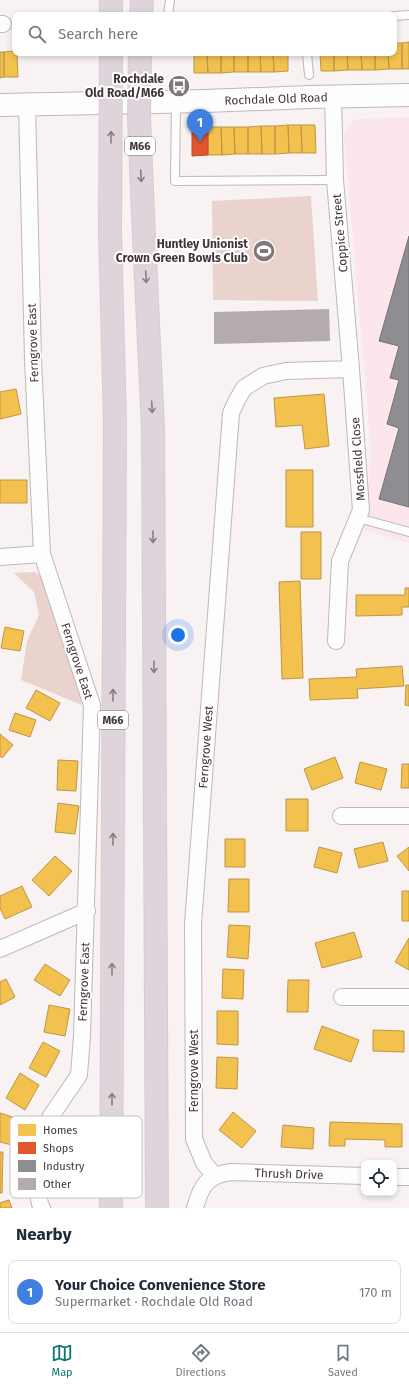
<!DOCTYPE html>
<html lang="en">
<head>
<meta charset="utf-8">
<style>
  :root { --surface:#fff; --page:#f2f2f3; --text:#1f2937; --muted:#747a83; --line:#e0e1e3; --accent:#0f766e }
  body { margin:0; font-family:"Fira Sans",sans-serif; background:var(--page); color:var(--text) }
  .controls { position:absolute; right:12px; bottom:12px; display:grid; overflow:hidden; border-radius:8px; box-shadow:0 2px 6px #0003 }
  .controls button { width:36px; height:36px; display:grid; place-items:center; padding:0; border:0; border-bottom:1px solid var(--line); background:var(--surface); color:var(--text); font:20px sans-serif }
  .you { position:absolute; left:178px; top:635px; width:14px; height:14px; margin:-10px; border:3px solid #fff; border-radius:50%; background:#1a73e8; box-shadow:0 0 0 6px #1a73e833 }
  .badge { display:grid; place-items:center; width:26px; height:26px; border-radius:50%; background:var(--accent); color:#fff; font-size:13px; font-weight:700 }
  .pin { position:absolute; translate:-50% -33px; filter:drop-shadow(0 1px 2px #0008) }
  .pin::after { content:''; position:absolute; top:21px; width:14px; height:12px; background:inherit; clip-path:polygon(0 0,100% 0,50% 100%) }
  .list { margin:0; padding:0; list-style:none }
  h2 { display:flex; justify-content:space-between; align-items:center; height:52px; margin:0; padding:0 16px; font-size:17px }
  h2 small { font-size:13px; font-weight:400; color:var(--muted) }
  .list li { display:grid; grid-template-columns:26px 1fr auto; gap:12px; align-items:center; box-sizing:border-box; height:64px; margin:0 8px 8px; padding:0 8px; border:1px solid var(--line); border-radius:8px }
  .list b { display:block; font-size:15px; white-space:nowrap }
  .list p { margin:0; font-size:13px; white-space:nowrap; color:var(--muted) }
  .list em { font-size:13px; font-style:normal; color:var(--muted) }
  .icon { flex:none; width:22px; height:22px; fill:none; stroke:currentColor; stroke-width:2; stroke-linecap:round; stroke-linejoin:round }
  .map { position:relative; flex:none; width:409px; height:1208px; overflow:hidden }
  .search { position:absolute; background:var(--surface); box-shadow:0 2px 6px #0003; left:12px; right:12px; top:12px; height:44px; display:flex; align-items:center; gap:10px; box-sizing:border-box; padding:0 14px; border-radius:8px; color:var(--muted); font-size:15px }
  .sheet { height:124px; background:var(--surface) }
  nav { display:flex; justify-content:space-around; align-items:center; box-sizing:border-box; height:56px; border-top:1px solid var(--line); background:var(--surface); font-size:11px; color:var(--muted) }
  nav a { display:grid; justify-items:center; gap:2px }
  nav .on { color:var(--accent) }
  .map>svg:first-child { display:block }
  .built { fill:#fce6ec }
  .green { fill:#e9d3cc }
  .homes { fill:#f2c14e; stroke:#bd9747 }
  .shops { fill:#e4572e; stroke:#b34d31 }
  .industry { fill:#8d8d92; stroke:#767377 }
  .building { fill:#b4abac }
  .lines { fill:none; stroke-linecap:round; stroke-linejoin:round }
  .lane-casing { stroke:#bfb7b9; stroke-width:10 }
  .street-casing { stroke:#bfb7b9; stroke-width:18 }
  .secondary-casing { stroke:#bfb7b9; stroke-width:24 }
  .highway-casing { stroke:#d3cecf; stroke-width:24 }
  .lane { stroke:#fefdfd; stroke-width:8 }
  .street { stroke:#fefdfd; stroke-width:16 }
  .secondary { stroke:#fefdfd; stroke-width:22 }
  .highway { stroke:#dfd4dc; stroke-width:22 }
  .highway-bridge-casing { stroke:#d3cecf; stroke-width:24; stroke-linecap:butt }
  .highway-bridge { stroke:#dfd4dc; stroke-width:22 }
  .oneway { stroke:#897d82 }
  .labels { text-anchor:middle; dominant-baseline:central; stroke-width:4; stroke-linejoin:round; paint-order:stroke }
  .shield { fill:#fff; stroke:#7b7274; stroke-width:1 }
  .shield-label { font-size:11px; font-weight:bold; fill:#423538 }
  .poi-label { font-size:12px; font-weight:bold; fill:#423538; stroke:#fff; text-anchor:end }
  .street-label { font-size:12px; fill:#423538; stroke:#fff }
  .key { fill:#fff; stroke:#c6c2c3; stroke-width:1 }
  .key-label { font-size:11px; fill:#423538 }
</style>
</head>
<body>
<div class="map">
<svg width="409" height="1208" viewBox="0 0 409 1208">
  <rect width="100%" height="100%" fill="#f8f2f3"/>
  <path class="built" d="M 409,117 L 409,543 L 365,530 L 371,451 L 344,136 L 348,126 L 351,122 L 357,119 Z"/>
  <path class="green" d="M 311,196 L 318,301 L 213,300 L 212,201 Z
    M 35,572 L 45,579 L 75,673 L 82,705 L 21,680 L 27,641 L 39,615 L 34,592 L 14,573 Z"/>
  <path class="homes" d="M 409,42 L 409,69 L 402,69 L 402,43 Z
    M 394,43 L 402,43 L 402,69 L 389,69 L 388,53 L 394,53 Z
    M 15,51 L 15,53 L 17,53 L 18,77 L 4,77 L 4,52 Z
    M 0,52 L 4,52 L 4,77 L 0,78 Z
    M 194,53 L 207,53 L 208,73 L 194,73 Z
    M 207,53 L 221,53 L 221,73 L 208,73 Z
    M 221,53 L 234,53 L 234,72 L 221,73 Z
    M 234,53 L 248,53 L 248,72 L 234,72 Z
    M 248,53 L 260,53 L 261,72 L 248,72 Z
    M 260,53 L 273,53 L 274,72 L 261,72 Z
    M 273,53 L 288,53 L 288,71 L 274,72 Z
    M 320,53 L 334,53 L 334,71 L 321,71 Z
    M 334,53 L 347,53 L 348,70 L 334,71 Z
    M 347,53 L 361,53 L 362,70 L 348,70 Z
    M 361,53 L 375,53 L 375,70 L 362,70 Z
    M 375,53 L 388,53 L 389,69 L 375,70 Z
    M 288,125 L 301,125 L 302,153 L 289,153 Z
    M 288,125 L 289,153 L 275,154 L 275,126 Z
    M 301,125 L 315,125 L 316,153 L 302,153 Z
    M 261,126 L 275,126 L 275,154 L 262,154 Z
    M 261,126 L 262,154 L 248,154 L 248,127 Z
    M 208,127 L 221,127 L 222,155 L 208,155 Z
    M 221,127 L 234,127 L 235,154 L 222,155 Z
    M 234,127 L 248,127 L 248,154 L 235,154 Z
    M 16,389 L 21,414 L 0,419 L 0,392 Z
    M 324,394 L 329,446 L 305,449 L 302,425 L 276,427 L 274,398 Z
    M 286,470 L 313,470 L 313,527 L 286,527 Z
    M 0,480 L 27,480 L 27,503 L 0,503 Z
    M 301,532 L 321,532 L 321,579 L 301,579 Z
    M 300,581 L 303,678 L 282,679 L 279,582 Z
    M 405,588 L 409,588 L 409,607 L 402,607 L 402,615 L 356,616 L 356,595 L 405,595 Z
    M 5,627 L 24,631 L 20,651 L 1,648 Z
    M 402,666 L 404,686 L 357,689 L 358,698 L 310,700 L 309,679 L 357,677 L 356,669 Z
    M 406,685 L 409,685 L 409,706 L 405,705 Z
    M 36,690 L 60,703 L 50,721 L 26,708 Z
    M 15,713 L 36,720 L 30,737 L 9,730 Z
    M 0,734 L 13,745 L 2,758 L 0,756 Z
    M 335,757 L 343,778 L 312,790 L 304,769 Z
    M 58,760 L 78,761 L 76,791 L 57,790 Z
    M 360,762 L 387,769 L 381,790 L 355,783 Z
    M 402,764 L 409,764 L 409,788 L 401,788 Z
    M 286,799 L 308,799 L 308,831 L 286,831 Z
    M 58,803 L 79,806 L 75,834 L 55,832 Z
    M 225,839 L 245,839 L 245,867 L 225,867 Z
    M 383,842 L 388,861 L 359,868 L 354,849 Z
    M 319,847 L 342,853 L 337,873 L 314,867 Z
    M 409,847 L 409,871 L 397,856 Z
    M 55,856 L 72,871 L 49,896 L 32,880 Z
    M 229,879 L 249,879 L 249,912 L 228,912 Z
    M 22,886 L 32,907 L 5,919 L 0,908 L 0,896 Z
    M 402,891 L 409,891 L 409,921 L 402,921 Z
    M 229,925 L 250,926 L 248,959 L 227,957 Z
    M 354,932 L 362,957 L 322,968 L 315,943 Z
    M 409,938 L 409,970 L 395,962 Z
    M 45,964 L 70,980 L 60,996 L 34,980 Z
    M 223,969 L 244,970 L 243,999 L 222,998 Z
    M 6,979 L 15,997 L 0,1005 L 0,982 Z
    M 288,980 L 309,980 L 308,1012 L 287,1012 Z
    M 49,1005 L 70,1009 L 65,1036 L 44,1032 Z
    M 217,1011 L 238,1011 L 238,1045 L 217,1044 Z
    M 322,1026 L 359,1040 L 351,1062 L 314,1049 Z
    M 373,1030 L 404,1031 L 404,1052 L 373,1051 Z
    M 43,1042 L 60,1051 L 46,1077 L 29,1068 Z
    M 217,1057 L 238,1058 L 237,1089 L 216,1088 Z
    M 20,1073 L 39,1085 L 25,1110 L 6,1098 Z
    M 233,1112 L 256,1131 L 242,1148 L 219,1130 Z
    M 0,1113 L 19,1119 L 12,1145 L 0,1142 Z
    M 330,1122 L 402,1124 L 402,1147 L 385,1147 L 385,1140 L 345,1139 L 345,1146 L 329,1146 Z
    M 283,1125 L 314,1128 L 313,1149 L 281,1147 Z
    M 0,1152 L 3,1152 L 2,1193 L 0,1193 Z
    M 9,1200 L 12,1208 L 0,1208 L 0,1203 Z"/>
  <path class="shops" d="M 208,127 L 208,155 L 192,156 L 192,128 Z"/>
  <path class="industry" d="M 409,236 L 409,507 L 379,499 L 399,428 L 387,424 L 399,380 L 390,378 L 399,346 L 379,341 Z"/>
  <path class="building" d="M 329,309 L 330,341 L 214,344 L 214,312 Z"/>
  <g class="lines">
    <g class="lane-casing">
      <path id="lane" d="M 168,15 L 170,0
        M 394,16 L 409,15
        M 307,53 L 309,75
        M 176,102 L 175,181 L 335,180
        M 358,518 L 409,532"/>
    </g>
    <g class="street-casing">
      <path id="street" d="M 0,24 L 3,24
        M 333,96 L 335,180 L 351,369 L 361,510 L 340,561 L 336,641
        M 27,105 L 33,359 L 42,554 L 92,705 L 82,1036 L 79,1075 L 51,1116 L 44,1130 L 39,1146 L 35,1178 L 40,1204 L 42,1208
        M 0,557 L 42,554
        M 341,816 L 409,816
        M 0,949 L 87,911
        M 342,997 L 409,997
        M 215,1176 L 204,1163 L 194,1139 L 193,924 L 231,413 L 237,400 L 244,388 L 263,376 L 286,371 L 351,369
        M 394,1177 L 409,1177
        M 195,1208 C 201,1186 207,1175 231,1172 L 364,1176"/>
    </g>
    <g class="secondary-casing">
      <path id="secondary" d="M 0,105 L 206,101 L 310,97 L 409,95"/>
    </g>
    <g class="highway-casing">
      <path id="highway" d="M 111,15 L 111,0
        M 141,15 L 142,0
        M 110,232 L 115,424 L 111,1208
        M 144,238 L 153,428 L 157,1208"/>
    </g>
    <use href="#lane" class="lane"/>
    <use href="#street" class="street"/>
    <use href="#secondary" class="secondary"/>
    <use href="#highway" class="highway"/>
    <g class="highway-bridge-casing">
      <path id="highway-bridge" d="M 140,53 L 139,118 L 144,238
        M 110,232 L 111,53"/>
    </g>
    <use href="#highway-bridge" class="highway-bridge"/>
  </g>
  <defs><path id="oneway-shaft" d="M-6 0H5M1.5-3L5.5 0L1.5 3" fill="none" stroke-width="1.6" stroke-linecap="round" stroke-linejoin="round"/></defs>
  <g class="oneway">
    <use href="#oneway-shaft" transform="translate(111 137) rotate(-90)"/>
    <use href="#oneway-shaft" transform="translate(141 176) rotate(87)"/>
    <use href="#oneway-shaft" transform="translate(146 277) rotate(87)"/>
    <use href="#oneway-shaft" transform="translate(152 407) rotate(87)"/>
    <use href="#oneway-shaft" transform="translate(153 537) rotate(90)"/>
    <use href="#oneway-shaft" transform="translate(154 667) rotate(90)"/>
    <use href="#oneway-shaft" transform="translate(113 695) rotate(-90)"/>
    <use href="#oneway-shaft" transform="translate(113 839) rotate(-90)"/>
    <use href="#oneway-shaft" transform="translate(112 969) rotate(-90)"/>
    <use href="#oneway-shaft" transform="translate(112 1099) rotate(-90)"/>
  </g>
  <defs>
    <g id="bus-disc" transform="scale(1.15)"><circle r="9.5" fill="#827779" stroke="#fff"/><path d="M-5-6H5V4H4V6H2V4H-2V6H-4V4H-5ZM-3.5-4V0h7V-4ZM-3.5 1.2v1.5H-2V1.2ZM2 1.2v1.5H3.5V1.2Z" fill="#fff"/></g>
    <g id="stadium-disc" transform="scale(1.15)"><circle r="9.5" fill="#827779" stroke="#fff"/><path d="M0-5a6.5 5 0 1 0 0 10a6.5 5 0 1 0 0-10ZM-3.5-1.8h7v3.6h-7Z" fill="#fff"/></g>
  </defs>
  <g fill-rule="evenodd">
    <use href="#bus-disc" x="179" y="86"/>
    <use href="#stadium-disc" x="264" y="251"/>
  </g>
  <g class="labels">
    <g class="shield">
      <rect x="125" y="137" width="30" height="18" rx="3"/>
      <rect x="98" y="711" width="30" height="18" rx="3"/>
    </g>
    <g class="shield-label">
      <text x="140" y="146">M66</text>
      <text x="113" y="720">M66</text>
    </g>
    <g class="poi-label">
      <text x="164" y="79">Rochdale<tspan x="164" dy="14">Old Road/M66</tspan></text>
      <text x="248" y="244">Huntley Unionist<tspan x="248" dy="14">Crown Green Bowls Club</tspan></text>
    </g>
    <g class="street-label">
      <text transform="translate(276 99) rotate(-2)">Rochdale Old Road</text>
      <text transform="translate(340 233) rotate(-95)">Coppice Street</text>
      <text transform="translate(33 343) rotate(-92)">Ferngrove East</text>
      <text transform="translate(358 459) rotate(-94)">Mossfield Close</text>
      <text transform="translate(77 661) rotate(72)">Ferngrove East</text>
      <text transform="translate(206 747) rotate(-86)">Ferngrove West</text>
      <text transform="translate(84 982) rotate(-88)">Ferngrove East</text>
      <text transform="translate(194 1071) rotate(-90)">Ferngrove West</text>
      <text transform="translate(289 1174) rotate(2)">Thrush Drive</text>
    </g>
  </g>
  <rect x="10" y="1116" width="132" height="82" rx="6" class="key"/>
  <rect x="18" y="1124" width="18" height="12" fill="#f2c14e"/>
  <rect x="18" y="1142" width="18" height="12" fill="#e4572e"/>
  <rect x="18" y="1160" width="18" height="12" fill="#8d8d92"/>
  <rect x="18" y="1178" width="18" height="12" fill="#b4abac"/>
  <g class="key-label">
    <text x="43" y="1134">Homes</text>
    <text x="43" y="1152">Shops</text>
    <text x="43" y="1170">Industry</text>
    <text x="43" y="1188">Other</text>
  </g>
</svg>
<div class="controls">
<button><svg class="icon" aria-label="locate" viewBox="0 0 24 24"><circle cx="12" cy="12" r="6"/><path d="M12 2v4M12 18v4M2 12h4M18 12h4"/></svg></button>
</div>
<div class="you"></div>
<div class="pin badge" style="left:200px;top:142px;background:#3f7fe0">1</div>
<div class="search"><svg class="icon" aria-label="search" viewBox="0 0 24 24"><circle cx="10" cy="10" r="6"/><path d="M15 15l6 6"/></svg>Search here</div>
</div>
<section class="sheet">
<h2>Nearby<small></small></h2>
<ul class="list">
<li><span class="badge" style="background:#3f7fe0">1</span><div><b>Your Choice Convenience Store</b><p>Supermarket · Rochdale Old Road</p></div><em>170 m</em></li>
</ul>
</section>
<nav>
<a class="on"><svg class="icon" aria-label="map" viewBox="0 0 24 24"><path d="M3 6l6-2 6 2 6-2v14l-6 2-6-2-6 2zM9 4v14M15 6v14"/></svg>Map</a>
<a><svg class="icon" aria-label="directions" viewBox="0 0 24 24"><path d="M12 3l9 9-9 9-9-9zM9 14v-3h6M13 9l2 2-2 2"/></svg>Directions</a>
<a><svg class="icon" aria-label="saved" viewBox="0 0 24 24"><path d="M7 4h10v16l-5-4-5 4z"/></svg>Saved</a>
</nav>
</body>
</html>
